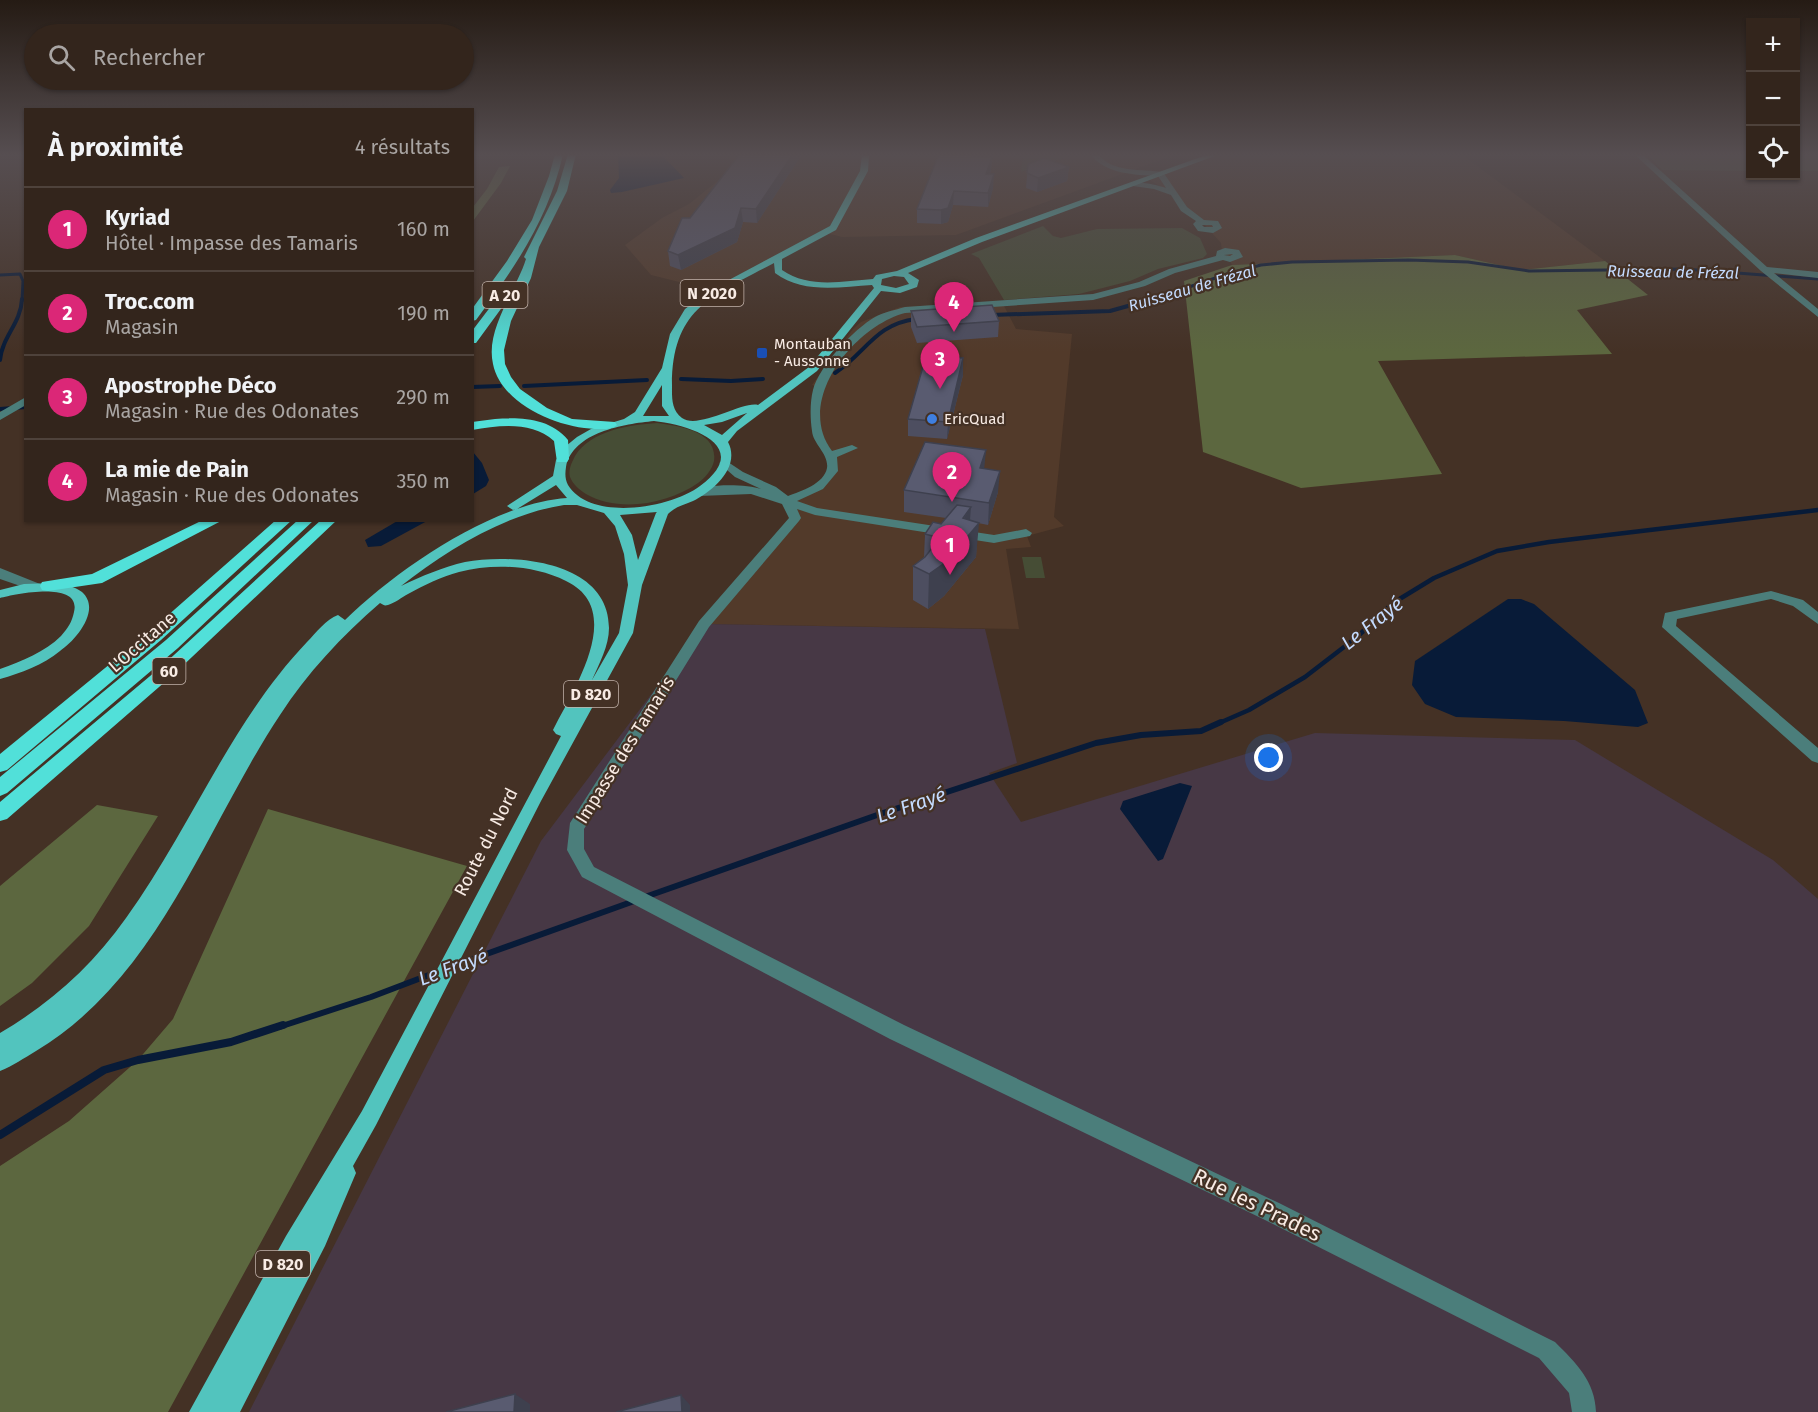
<!DOCTYPE html>
<html lang="fr">
<head>
<meta charset="utf-8">
<style>
  :root { --surface:#33251c; --page:#3b2d25; --text:#f1f3f6; --muted:#a9a5a3; --line:#4e423b; --accent:#db2777 }
  body { margin:0; font-family:"Fira Sans",sans-serif; background:var(--page); color:var(--text) }
  .controls { position:absolute; right:18px; top:18px; display:grid; overflow:hidden; border-radius:0px; box-shadow:0 2px 4px #0004 }
  .controls button { width:54px; height:54px; display:grid; place-items:center; padding:0; border:0; border-bottom:2px solid var(--line); background:var(--surface); color:var(--text); font:30px sans-serif }
  .you { position:absolute; left:1269px; top:758px; width:21px; height:21px; margin:-15px; border:4px solid #fff; border-radius:50%; background:#1a73e8; box-shadow:0 0 0 9px #1a73e833 }
  .badge { display:grid; place-items:center; width:39px; height:39px; border-radius:50%; background:var(--accent); color:#fff; font-size:20px; font-weight:700 }
  .pin { position:absolute; translate:-50% -50px; filter:drop-shadow(0 2px 3px #0008) }
  .pin::after { content:''; position:absolute; top:32px; width:21px; height:18px; background:inherit; clip-path:polygon(0 0,100% 0,50% 100%) }
  .list { margin:0; padding:0; list-style:none }
  h2 { display:flex; justify-content:space-between; align-items:center; height:78px; margin:0; padding:0 24px; font-size:26px }
  h2 small { font-size:20px; font-weight:400; color:var(--muted) }
  .list li { display:grid; grid-template-columns:39px 1fr auto; gap:18px; align-items:center; box-sizing:border-box; height:84px; padding:0 24px; border-top:2px solid var(--line) }
  .list b { display:block; font-size:22px; white-space:nowrap }
  .list p { margin:0; font-size:20px; white-space:nowrap; color:var(--muted) }
  .list em { font-size:20px; font-style:normal; color:var(--muted) }
  .icon { flex:none; width:33px; height:33px; fill:none; stroke:currentColor; stroke-width:2; stroke-linecap:round; stroke-linejoin:round }
  .map { position:relative; flex:none; width:1818px; height:1412px; overflow:hidden }
  .search { position:absolute; background:var(--surface); box-shadow:0 2px 4px #0004; left:24px; top:24px; width:450px; height:66px; display:flex; align-items:center; gap:15px; box-sizing:border-box; padding:0 21px; border-radius:33px; color:var(--muted); font-size:22px }
  .panel { position:absolute; background:var(--surface); box-shadow:0 2px 4px #0004; left:24px; top:108px; width:450px; height:414px; border-radius:0px }
  .map>svg:first-child { display:block }
  .built { fill:#523a2a }
  .industrial { fill:#473845 }
  .green { fill:#464d35 }
  .forest { fill:#5c673f }
  .water { fill:#081b38 }
  .lines { fill:none; stroke-linecap:round; stroke-linejoin:round }
  .stream-far4 { stroke:#081b38; stroke-width:3 }
  .stream-far3 { stroke:#081b38; stroke-width:4 }
  .stream-far2 { stroke:#081b38; stroke-width:4.5 }
  .stream-far1 { stroke:#081b38; stroke-width:6 }
  .stream { stroke:#081b38; stroke-width:8 }
  .minor { fill:#4b7e7b; fill-rule:evenodd }
  .major { fill:#52c4be; fill-rule:evenodd }
  .highway { fill:#51e0d9; fill-rule:evenodd }
  .wall { fill:#4d4e60 }
  .shaded-wall { fill:#3e404e }
  .building { fill:#595b70; stroke:#3e404e; stroke-width:1.5 }
  .transit-dot { fill:#1a4fb4; stroke:#443125; stroke-width:2 }
  .shop-dot { fill:#3f7fe0; stroke:#443125; stroke-width:2 }
  .labels { text-anchor:middle; dominant-baseline:central; stroke-width:4.5; stroke-linejoin:round; paint-order:stroke }
  .far-poi-label { font-size:15px; fill:#f8ebe4; stroke:#443125; text-anchor:start }
  .far-water-label { font-size:16px; font-style:italic; fill:#c4dbfe; stroke:#443125 }
  .shield { fill:#443125; stroke:#c2b3ab; stroke-width:1.5 }
  .shield-label { font-size:16px; font-weight:bold; fill:#f8ebe4 }
  .street-label { font-size:18px; fill:#f8ebe4; stroke:#443125 }
  .water-label { font-size:20px; font-style:italic; fill:#c4dbfe; stroke:#443125 }
  .near-street-label { font-size:21px; fill:#f8ebe4; stroke:#443125 }
</style>
</head>
<body>
<div class="map">
<svg width="1818" height="1412" viewBox="0 0 1818 1412">
  <rect width="100%" height="100%" fill="#443125"/>
  <path class="built" d="M 725,154 L 1023,154 L 1021,172 L 1076,154 L 1177,154 L 956,235 L 842,237 L 826,233 L 715,291 L 651,275 L 625,245 L 662,218 L 689,204 L 736,166 Z
    M 1216,154 L 1461,154 L 1605,261 L 1521,270 L 1455,255 L 1232,265 L 1227,255 L 1222,251 L 1221,243 L 1202,222 L 1171,193 L 1148,179 Z
    M 1002,302 L 1016,329 L 1072,334 L 1054,517 L 1064,526 L 1027,536 L 1031,547 L 1006,549 L 1019,629 L 704,624 L 795,518 L 786,501 L 815,488 L 834,465 L 820,440 L 819,387 L 812,385 L 853,329 L 861,322 L 900,307 Z"/>
  <path class="industrial" d="M 704,624 L 985,629 L 1017,763 L 989,773 L 1021,822 L 1315,733 L 1575,740 L 1773,860 L 1818,899 L 1818,1412 L 249,1412 L 541,841 Z"/>
  <path class="green" d="M 1023,154 L 1076,154 L 1021,172 Z
    M 1646,154 L 1750,154 L 1750,171 L 1662,170 Z
    M 1796,154 L 1818,154 L 1818,171 L 1796,171 Z
    M 1043,226 L 1053,236 L 1061,238 L 1097,229 L 1182,228 L 1200,238 L 1207,254 L 1203,258 L 1158,269 L 1130,281 L 1079,294 L 1004,300 L 979,258 L 971,254 Z
    M 657,423 C 679,426 718,431 714,461 C 712,470 705,478 698,483 C 668,504 619,513 586,494 C 580,490 573,485 570,477 C 568,470 572,462 575,456 C 591,430 630,425 657,423 Z
    M 1022,557 L 1041,557 L 1045,578 L 1026,578 Z"/>
  <path class="forest" d="M 510,166 L 501,183 L 473,221 L 473,207 L 487,189 L 499,167 Z
    M 1455,255 L 1521,270 L 1605,261 L 1648,295 L 1577,310 L 1612,354 L 1378,361 L 1442,474 L 1301,488 L 1203,452 L 1184,281 L 1232,265 Z
    M 97,805 L 158,816 L 89,926 L 32,983 L 0,1006 L 0,886 Z
    M 268,809 L 467,866 L 168,1412 L 0,1412 L 0,1166 L 69,1121 L 138,1060 L 173,1019 Z"/>
  <path class="water" d="M 618,154 L 661,154 L 684,178 L 622,192 L 611,193 L 610,190 L 619,178 Z
    M 473,452 L 482,463 L 489,480 L 486,486 L 473,494 Z
    M 399,520 L 427,521 L 381,546 L 368,547 L 365,540 Z
    M 1508,599 L 1521,599 L 1534,604 L 1635,690 L 1648,723 L 1638,727 L 1564,721 L 1456,717 L 1425,704 L 1412,685 L 1415,661 Z
    M 1180,783 L 1192,786 L 1163,859 L 1158,861 L 1120,809 L 1123,801 Z"/>
  <g class="lines">
    <path class="stream-far4" d="M 0,275 L 20,274 L 23,281 L 22,301
      M 1148,301 L 1230,273 L 1261,265 L 1292,262 L 1409,260 L 1468,262 L 1529,271 L 1684,269 L 1818,279"/>
    <path class="stream-far3" d="M 991,315 L 1110,311 L 1153,299
      M 0,360 C 2,337 21,323 22,299
      M 835,373 C 866,353 875,324 916,319
      M 681,379 L 731,381 L 763,379
      M 524,386 L 647,380
      M 472,387 L 500,386
      M 0,409 L 26,407"/>
    <path class="stream-far2" d="M 1217,724 L 1249,710 L 1305,677 L 1357,637 L 1393,603 L 1434,578 L 1497,551 L 1549,542 L 1818,510"/>
    <path class="stream-far1" d="M 645,897 L 880,814 L 1096,743 L 1141,735 L 1201,731 L 1221,722
      M 453,966 L 637,900
      M 279,1027 L 371,997 L 442,970"/>
    <path class="stream" d="M 0,1135 L 104,1070 L 138,1060 L 231,1042 L 283,1025"/>
    <path class="minor" d="M 1090,154 L 1098,154 C 1112,173 1142,169 1163,172 L 1187,207 L 1204,220 L 1218,221 L 1222,228 L 1213,233 L 1198,231 L 1193,224 L 1196,221 L 1181,211 L 1171,195 L 1154,189 L 1126,185 C 1136,180 1155,184 1166,188 L 1158,176 C 1135,175 1105,174 1090,154 ZM 1202,225 L 1212,225 L 1213,227 L 1204,227 Z
      M 1634,154 L 1642,154 L 1767,267 L 1818,272 L 1818,278 L 1774,273 L 1818,309 L 1818,317 L 1761,271 Z
      M 1225,248 L 1239,250 L 1243,257 L 1230,262 L 1223,260 L 1175,273 L 1145,286 L 1093,300 L 905,313 C 855,326 794,400 832,451 L 852,445 L 858,448 L 837,457 L 838,471 L 823,489 L 797,501 L 817,508 L 994,535 L 1026,529 L 1032,533 L 1030,536 L 994,543 L 815,515 L 797,509 L 801,518 L 799,521 L 709,627 L 584,829 L 584,849 L 594,867 L 904,1025 L 1279,1203 L 1555,1342 C 1576,1363 1595,1381 1596,1412 L 1572,1412 L 1569,1393 L 1539,1358 L 1263,1219 L 890,1039 L 582,877 L 567,850 L 570,823 L 699,621 L 789,518 L 782,504 L 751,494 L 699,496 L 693,492 C 704,483 747,484 761,489 L 735,477 L 719,463 L 725,460 L 743,472 L 776,487 L 788,496 C 801,491 824,484 827,468 C 829,454 813,444 812,431 C 810,417 810,402 813,390 C 819,366 854,329 875,317 C 884,312 895,310 905,307 L 1093,294 L 1139,282 L 1169,269 L 1216,256 L 1217,251 ZM 1233,254 L 1230,256 L 1224,255 Z
      M 26,397 L 26,405 L 0,420 L 0,412 Z
      M 0,568 L 40,584 L 42,587 L 35,591 L 0,579 Z
      M 1771,591 L 1803,600 L 1818,612 L 1818,624 L 1793,606 L 1771,599 L 1677,619 L 1676,626 L 1818,748 L 1818,763 L 1812,761 L 1662,627 L 1665,613 Z"/>
    <path class="major" d="M 862,154 L 869,156 L 868,171 L 836,230 L 782,259 L 782,270 C 809,289 843,281 873,279 L 876,275 L 897,271 L 976,238 L 1209,154 L 1220,154 L 982,242 L 908,273 L 919,280 L 917,287 L 900,293 L 881,291 L 817,371 L 737,431 L 728,442 C 741,467 713,491 693,501 C 683,505 675,507 668,514 L 642,585 L 633,633 L 541,801 L 376,1125 L 353,1166 L 356,1173 L 325,1246 L 240,1412 L 189,1412 L 286,1236 L 362,1111 L 561,736 L 556,734 L 553,730 C 573,690 627,610 566,581 C 534,565 493,563 459,572 C 441,577 424,585 408,594 C 402,597 395,603 388,605 C 384,606 384,605 380,603 C 342,636 307,673 280,715 C 204,830 159,977 36,1051 C 24,1058 13,1066 0,1071 L 0,1033 C 51,1003 92,966 126,918 C 191,828 230,723 307,642 C 316,633 326,619 338,615 L 345,620 C 397,569 493,503 567,498 L 556,485 L 517,509 L 513,510 L 507,506 L 553,476 L 556,460 L 566,446 L 577,437 L 591,429 L 624,419 L 635,412 L 662,368 L 670,334 L 685,309 L 712,289 L 830,226 L 860,171 ZM 774,263 L 775,273 C 803,294 839,287 872,285 L 874,288 L 809,367 L 758,405 C 742,401 699,430 682,418 C 671,410 672,397 672,385 C 672,307 714,295 774,263 ZM 894,276 L 904,277 L 909,284 L 896,288 L 881,285 L 882,279 ZM 662,385 L 662,406 L 669,416 L 643,416 ZM 747,413 L 722,435 L 704,425 L 722,422 ZM 654,421 C 691,425 754,446 700,486 C 671,508 591,522 568,485 C 565,479 565,474 566,467 C 573,432 624,424 654,421 ZM 564,505 L 577,505 L 604,513 L 615,526 L 624,554 L 628,585 L 619,633 L 592,680 C 599,664 609,646 609,628 C 609,561 514,553 465,562 C 443,567 422,576 401,586 C 447,550 505,514 564,505 ZM 657,512 L 656,513 L 638,560 L 632,535 L 620,515 Z
      M 55,583 C 64,585 74,586 82,592 C 102,610 75,641 60,651 C 43,665 21,673 0,679 L 0,669 C 22,661 45,652 61,636 C 68,628 72,622 74,612 C 82,580 15,594 0,598 L 0,590 L 24,584 Z"/>
    <path class="highway" d="M 555,154 L 563,154 C 549,218 514,269 476,320 L 472,321 L 472,309 L 507,261 L 532,220 L 549,176 Z
      M 568,154 L 576,154 L 567,191 L 539,247 L 531,278 L 511,321 L 504,350 L 505,364 L 511,377 L 520,389 L 547,408 L 572,419 L 615,422 L 617,425 C 611,430 603,429 595,429 C 558,428 501,404 493,364 C 485,329 516,291 526,259 L 524,257 L 557,191 Z
      M 508,288 L 514,291 L 476,343 L 472,343 L 472,331 L 504,289 Z
      M 495,419 C 520,417 550,418 568,440 L 569,459 L 567,462 L 557,462 L 554,441 C 532,421 500,425 472,430 L 472,422 Z
      M 203,520 L 223,520 L 102,583 L 48,591 L 42,590 L 40,586 L 42,582 L 48,581 L 92,574 Z
      M 276,520 L 292,520 L 161,640 L 7,770 L 0,772 L 0,754 L 149,632 Z
      M 298,520 L 314,520 L 178,648 L 7,793 L 0,796 L 0,777 L 166,640 Z
      M 321,520 L 337,520 L 174,674 L 7,819 L 0,821 L 0,802 L 162,666 Z"/>
  </g>
  <path class="wall" d="M 740,154 L 802,154 L 757,223 L 743,222 L 737,242 L 681,270 L 670,266 L 668,251 L 690,218 Z
    M 939,154 L 975,154 L 975,156 L 992,157 L 991,170 L 990,174 L 993,188 L 988,207 L 953,205 L 948,222 L 941,224 L 917,223 L 917,209 Z
    M 1028,164 L 1069,167 L 1067,181 L 1037,192 L 1026,188 Z
    M 911,311 L 999,321 L 998,337 L 917,343 L 911,327 Z
    M 963,358 L 963,375 L 947,439 L 908,436 L 908,419 Z
    M 985,469 L 998,492 L 988,525 L 978,523 L 976,557 L 944,596 L 928,609 L 913,600 L 913,566 L 924,557 L 925,534 L 941,524 L 946,518 L 904,512 L 904,490 Z"/>
  <path class="shaded-wall" d="M 793,154 L 802,154 L 757,223 L 756,209 Z
    M 992,157 L 991,170 L 986,187 L 986,174 Z
    M 1069,167 L 1067,181 L 1037,192 L 1038,178 Z
    M 994,174 L 993,188 L 988,207 L 988,193 Z
    M 954,191 L 953,205 L 948,222 L 941,224 L 941,210 Z
    M 741,208 L 743,222 L 737,242 L 681,270 L 678,255 Z
    M 963,358 L 963,375 L 947,439 L 948,422 Z
    M 986,450 L 984,471 L 980,468 Z
    M 1000,471 L 998,492 L 988,525 L 989,503 Z
    M 971,507 L 969,534 L 979,523 L 976,557 L 944,596 L 928,609 L 929,574 Z
    M 515,1394 L 530,1404 L 530,1412 L 514,1412 Z
    M 681,1395 L 690,1405 L 690,1412 L 682,1412 Z"/>
  <path class="building" d="M 740,154 L 793,154 L 756,209 L 741,208 L 735,228 L 678,255 L 668,251 L 682,218 L 690,218 Z
    M 939,154 L 972,154 L 972,156 L 992,157 L 986,174 L 994,174 L 988,193 L 954,191 L 948,208 L 941,210 L 917,209 Z
    M 1044,158 L 1069,167 L 1038,178 L 1027,173 L 1028,164 Z
    M 992,305 L 999,321 L 917,327 L 911,311 Z
    M 926,356 L 963,358 L 948,422 L 908,419 Z
    M 925,442 L 986,450 L 980,468 L 1000,471 L 989,503 L 904,490 Z
    M 957,505 L 971,507 L 963,518 L 979,523 L 946,562 L 929,574 L 913,566 L 925,557 L 940,538 L 925,534 L 933,522 L 941,524 Z
    M 515,1394 L 514,1412 L 446,1412 Z
    M 681,1395 L 682,1412 L 616,1412 Z"/>
  <linearGradient id="sky" x2="0" y2="1"><stop stop-color="#251b14"/><stop offset="0.44" stop-color="#564e51"/><stop offset="1" stop-color="#564e51" stop-opacity="0"/></linearGradient>
  <rect width="1818" height="352" fill="url(#sky)"/>
  <rect class="transit-dot" x="756" y="347" width="12" height="12" rx="3"/>
  <circle class="shop-dot" cx="932" cy="419" r="6"/>
  <g class="labels">
    <g class="far-poi-label">
      <text x="774" y="344">Montauban<tspan x="774" dy="17">- Aussonne</tspan></text>
      <text x="944" y="419">EricQuad</text>
    </g>
    <g class="far-water-label">
      <text transform="translate(1673 272) rotate(1)">Ruisseau de Frézal</text>
      <text transform="translate(1192 288) rotate(-16)">Ruisseau de Frézal</text>
    </g>
    <g class="shield">
      <rect x="680.5" y="280" width="63" height="26" rx="4.5"/>
      <rect x="482.5" y="282" width="45" height="26" rx="4.5"/>
      <rect x="152.5" y="658" width="33" height="26" rx="4.5"/>
      <rect x="564" y="681" width="54" height="26" rx="4.5"/>
      <rect x="256" y="1251" width="54" height="26" rx="4.5"/>
    </g>
    <g class="shield-label">
      <text x="712" y="293">N 2020</text>
      <text x="505" y="295">A 20</text>
      <text x="169" y="671">60</text>
      <text x="591" y="694">D 820</text>
      <text x="283" y="1264">D 820</text>
    </g>
    <g class="street-label">
      <text transform="translate(142 642) rotate(-41)">L'Occitane</text>
      <text transform="translate(625 750) rotate(-58)">Impasse des Tamaris</text>
      <text transform="translate(486 842) rotate(-63)">Route du Nord</text>
    </g>
    <g class="water-label">
      <text transform="translate(1372 623) rotate(-38)">Le Frayé</text>
      <text transform="translate(911 805) rotate(-19)">Le Frayé</text>
      <text transform="translate(453 967) rotate(-20)">Le Frayé</text>
    </g>
    <g class="near-street-label">
      <text transform="translate(1257 1205) rotate(26)">Rue les Prades</text>
    </g>
  </g>
</svg>
<div class="controls">
<button>+</button>
<button>−</button>
<button><svg class="icon" aria-label="locate" viewBox="0 0 24 24"><circle cx="12" cy="12" r="6"/><path d="M12 2v4M12 18v4M2 12h4M18 12h4"/></svg></button>
</div>
<div class="you"></div>
<div class="pin badge" style="left:950px;top:575px">1</div>
<div class="pin badge" style="left:952px;top:502px">2</div>
<div class="pin badge" style="left:940px;top:389px">3</div>
<div class="pin badge" style="left:954px;top:332px">4</div>
<div class="search"><svg class="icon" aria-label="search" viewBox="0 0 24 24"><circle cx="10" cy="10" r="6"/><path d="M15 15l6 6"/></svg>Rechercher</div>
<section class="panel">
<h2>À proximité<small>4 résultats</small></h2>
<ul class="list">
<li><span class="badge">1</span><div><b>Kyriad</b><p>Hôtel · Impasse des Tamaris</p></div><em>160 m</em></li>
<li><span class="badge">2</span><div><b>Troc.com</b><p>Magasin</p></div><em>190 m</em></li>
<li><span class="badge">3</span><div><b>Apostrophe Déco</b><p>Magasin · Rue des Odonates</p></div><em>290 m</em></li>
<li><span class="badge">4</span><div><b>La mie de Pain</b><p>Magasin · Rue des Odonates</p></div><em>350 m</em></li>
</ul>
</section>
</div>
</body>
</html>
